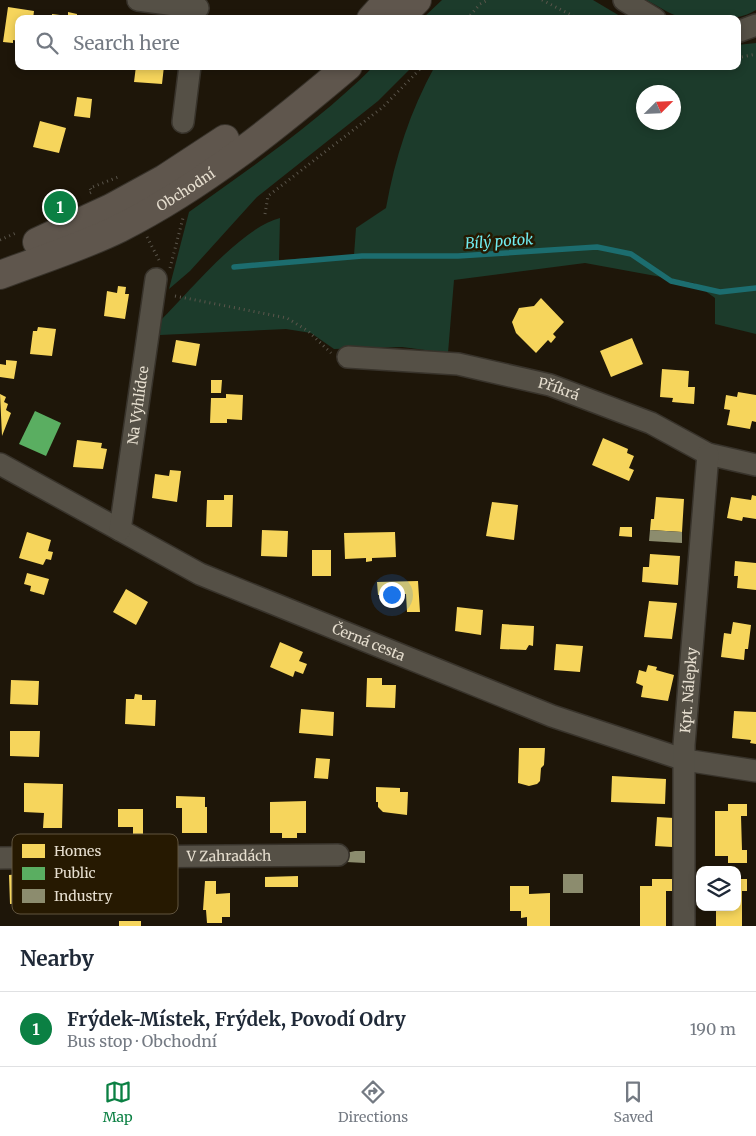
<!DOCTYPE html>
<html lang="en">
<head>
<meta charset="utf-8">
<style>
  :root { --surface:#fff; --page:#f6f6f7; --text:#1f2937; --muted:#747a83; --line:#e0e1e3; --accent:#0b8043 }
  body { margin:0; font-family:Merriweather,serif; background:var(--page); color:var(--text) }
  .controls { position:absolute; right:15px; bottom:15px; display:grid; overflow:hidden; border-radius:10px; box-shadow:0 2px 8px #0003 }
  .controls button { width:45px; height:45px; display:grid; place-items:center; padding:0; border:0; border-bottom:1px solid var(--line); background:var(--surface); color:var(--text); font:25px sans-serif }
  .compass { position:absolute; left:636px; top:85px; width:45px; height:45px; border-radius:50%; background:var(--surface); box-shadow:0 2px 8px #0003; rotate:66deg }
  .you { position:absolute; left:391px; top:594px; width:18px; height:18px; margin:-12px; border:4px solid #fff; border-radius:50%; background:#1a73e8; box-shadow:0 0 0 8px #1a73e833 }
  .badge { display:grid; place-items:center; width:32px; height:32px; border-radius:50%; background:var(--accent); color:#fff; font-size:16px; font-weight:700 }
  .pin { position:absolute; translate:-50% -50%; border:2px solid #fff; box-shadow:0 1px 5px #0006 }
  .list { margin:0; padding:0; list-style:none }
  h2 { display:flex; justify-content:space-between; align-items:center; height:65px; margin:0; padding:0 20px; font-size:21px }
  h2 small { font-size:16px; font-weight:400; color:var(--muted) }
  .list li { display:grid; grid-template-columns:32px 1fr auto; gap:15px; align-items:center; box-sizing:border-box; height:75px; padding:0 20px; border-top:1px solid var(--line) }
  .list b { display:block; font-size:19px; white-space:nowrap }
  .list p { margin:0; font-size:16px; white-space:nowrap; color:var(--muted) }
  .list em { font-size:16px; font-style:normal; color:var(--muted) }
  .icon { flex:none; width:28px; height:28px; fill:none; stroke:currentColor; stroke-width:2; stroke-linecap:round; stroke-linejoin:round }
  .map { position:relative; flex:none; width:756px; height:926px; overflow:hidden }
  .search { position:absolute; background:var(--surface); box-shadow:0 2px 8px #0003; left:15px; right:15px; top:15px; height:55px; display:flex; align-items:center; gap:12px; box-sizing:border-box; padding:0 18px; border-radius:10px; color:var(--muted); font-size:19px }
  .sheet { height:140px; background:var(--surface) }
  nav { display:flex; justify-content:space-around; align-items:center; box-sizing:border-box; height:70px; border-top:1px solid var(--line); background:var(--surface); font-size:14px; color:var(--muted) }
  nav a { display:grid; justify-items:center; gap:2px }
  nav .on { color:var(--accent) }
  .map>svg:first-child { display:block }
  .green { fill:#1c3b2b; fill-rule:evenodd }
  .homes { fill:#f6d55c }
  .public { fill:#5aae61 }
  .industry { fill:#8c8c6e }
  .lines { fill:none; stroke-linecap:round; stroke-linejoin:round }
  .stream { stroke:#1c6d6f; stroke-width:5.5 }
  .minor-casing { stroke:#38332b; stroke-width:24 }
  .secondary-casing { stroke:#38332b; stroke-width:30 }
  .path { stroke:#5b564c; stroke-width:3; stroke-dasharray:1 4; stroke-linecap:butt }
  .minor { stroke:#555046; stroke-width:21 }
  .secondary { stroke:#5f564d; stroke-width:28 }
  .labels { text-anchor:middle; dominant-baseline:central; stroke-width:5; stroke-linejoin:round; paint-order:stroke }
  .street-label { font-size:14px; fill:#e6decf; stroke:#261901 }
  .water-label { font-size:15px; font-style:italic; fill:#70ebef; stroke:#261901 }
  .key { fill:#261901; stroke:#60543f; stroke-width:1 }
  .key-label { font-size:14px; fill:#e6decf }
</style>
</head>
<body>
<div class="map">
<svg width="756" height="926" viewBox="0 0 756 926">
  <rect width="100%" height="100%" fill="#1e1609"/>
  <path class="green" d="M 442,0 L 593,0 L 625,19 L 422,19 Z
    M 646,0 L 756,0 L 756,10 C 740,21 697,23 678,16 C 667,13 657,5 646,0 Z
    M 756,43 L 756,334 L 715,324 L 715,298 L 694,283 L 585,263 L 454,280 L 448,353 L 402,347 L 334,349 L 311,333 L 286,329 L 160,335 L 161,320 C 190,291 242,227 280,218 L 279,260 L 354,255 L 356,228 L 386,208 C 395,158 410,111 435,66 L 737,66 L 737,45 ZM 644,92 L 674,92 L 674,122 L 644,122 Z
    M 374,66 L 413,66 L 378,101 L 257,197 L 190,271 L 169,289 L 189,212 C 253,166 318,122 374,66 Z"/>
  <path class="homes" d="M 8,7 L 34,11 L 33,19 L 19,19 L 19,41 L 13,40 L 13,43 L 3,42 Z
    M 68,12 L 77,14 L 77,17 L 81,19 L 52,19 L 52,14 L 68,16 Z
    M 136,66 L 164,66 L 162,84 L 134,82 Z
    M 77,97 L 92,99 L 90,118 L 74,116 Z
    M 40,121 L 66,128 L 59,153 L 33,147 Z
    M 118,286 L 126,287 L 125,294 L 129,294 L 125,319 L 104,316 L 107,291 L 117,293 Z
    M 541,298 L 564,322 L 553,334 L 556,337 L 551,343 L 548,340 L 536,353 L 516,333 L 512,322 L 519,308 L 534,306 Z
    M 38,327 L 56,329 L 52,356 L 30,354 L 33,331 L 37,331 Z
    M 632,338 L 643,364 L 611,377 L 600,351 Z
    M 176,340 L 200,344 L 196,366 L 172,362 Z
    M 6,360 L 17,361 L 14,379 L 0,377 L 0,364 L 6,365 Z
    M 662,369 L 689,371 L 688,387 L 695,387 L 694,404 L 672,402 L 673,398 L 660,397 Z
    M 211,380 L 222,380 L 221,393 L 211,393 Z
    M 738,392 L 756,395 L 756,422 L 752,421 L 750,429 L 727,425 L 730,410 L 724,409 L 726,395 L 737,397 Z
    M 0,394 L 6,397 L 4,402 L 8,404 L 6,410 L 11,413 L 2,436 Z
    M 226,394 L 243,395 L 242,420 L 227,419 L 227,423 L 210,423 L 211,398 L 226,398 Z
    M 603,438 L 628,449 L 627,453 L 634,456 L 629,468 L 634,470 L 629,481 L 592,465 Z
    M 77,440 L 102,443 L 101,448 L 107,449 L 103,469 L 73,467 Z
    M 170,470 L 181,471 L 177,502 L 152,498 L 155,474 L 169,476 Z
    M 224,495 L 233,495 L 232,527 L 206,527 L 207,500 L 224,500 Z
    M 752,495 L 756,496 L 756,519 L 743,517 L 742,521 L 727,518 L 731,497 L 751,500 Z
    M 656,497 L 684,499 L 682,532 L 650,530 L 651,519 L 654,519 Z
    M 492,502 L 518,505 L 514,540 L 486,536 Z
    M 620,527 L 632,527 L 632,537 L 619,536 Z
    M 262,530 L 288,531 L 287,557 L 261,556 Z
    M 27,532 L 51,540 L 48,551 L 53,552 L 51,560 L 46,559 L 43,565 L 19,558 Z
    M 395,532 L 396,557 L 372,558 L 372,561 L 366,562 L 366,558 L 345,559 L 344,533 Z
    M 312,550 L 331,550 L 331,576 L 312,576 Z
    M 650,554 L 680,556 L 678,585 L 642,582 L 643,567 L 649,567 Z
    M 735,561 L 756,563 L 756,590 L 737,588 L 738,576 L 734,576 Z
    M 27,573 L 49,579 L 44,595 L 30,591 L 31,586 L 24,584 Z
    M 418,581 L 420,612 L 407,612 L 406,594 L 378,595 L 377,582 Z
    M 126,589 L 148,602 L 136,625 L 113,612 Z
    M 649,601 L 677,603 L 672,639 L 644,637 Z
    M 457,607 L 483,610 L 481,635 L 455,631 Z
    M 733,622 L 751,625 L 748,649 L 745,649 L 744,660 L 721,657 L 724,633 L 731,634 Z
    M 502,624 L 534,626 L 533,646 L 529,645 L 526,650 L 500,649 Z
    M 280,642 L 303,652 L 299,661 L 307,664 L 303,674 L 295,671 L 293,677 L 270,667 Z
    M 556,644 L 583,646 L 580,672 L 554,670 Z
    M 648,665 L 657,667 L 656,670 L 674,675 L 668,701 L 641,697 L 643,686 L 636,683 L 639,670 L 646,672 Z
    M 367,678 L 382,678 L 382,685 L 396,685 L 395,708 L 366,707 Z
    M 11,680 L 39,681 L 38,705 L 10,704 Z
    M 135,694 L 142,695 L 142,700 L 156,700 L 155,726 L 125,724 L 126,699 L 134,699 Z
    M 301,709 L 334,712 L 333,736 L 299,733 Z
    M 734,711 L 756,712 L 756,744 L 750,743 L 751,740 L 732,738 Z
    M 10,731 L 40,731 L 39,757 L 10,756 Z
    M 519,748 L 545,748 L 544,765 L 541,768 L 540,781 L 537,784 L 529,786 L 518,783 Z
    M 316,758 L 330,759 L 328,779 L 314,778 Z
    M 612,776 L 666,779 L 665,804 L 611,802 Z
    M 24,783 L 63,784 L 62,828 L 43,828 L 44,813 L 24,812 Z
    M 376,787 L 400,788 L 400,792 L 408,792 L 407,815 L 383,812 L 378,807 L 378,802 L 376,802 Z
    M 176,796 L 205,797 L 205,807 L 207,807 L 207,833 L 182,833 L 182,808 L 176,808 Z
    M 306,801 L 306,833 L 297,833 L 297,838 L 282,838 L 282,833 L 270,833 L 270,802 Z
    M 728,804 L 747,804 L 747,816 L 741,816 L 742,850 L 747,850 L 747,863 L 728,863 L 728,856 L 715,856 L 715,811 L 728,811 Z
    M 118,809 L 143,809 L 143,843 L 133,843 L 133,827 L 118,827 Z
    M 657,817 L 674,818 L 672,847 L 655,846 Z
    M 31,873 L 32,903 L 10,904 L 9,875 Z
    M 298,876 L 298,887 L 265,887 L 265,877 Z
    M 652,879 L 672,879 L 672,891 L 666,891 L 666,926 L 640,926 L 640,886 L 652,886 Z
    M 737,879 L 747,879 L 747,891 L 742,891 L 742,926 L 716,926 L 716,907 L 737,907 Z
    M 205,881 L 216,881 L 216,894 L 230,893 L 230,917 L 222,917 L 222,923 L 207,923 L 206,910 L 203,910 Z
    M 510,886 L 529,886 L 529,894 L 550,893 L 550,926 L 527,926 L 527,917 L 521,918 L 521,911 L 510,911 Z
    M 119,921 L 141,921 L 141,926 L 119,926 Z"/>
  <path class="public" d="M 35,411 L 61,423 L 46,456 L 19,444 Z"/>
  <path class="industry" d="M 650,530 L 682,532 L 682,543 L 649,541 Z
    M 355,851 L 365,851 L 365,863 L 346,862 L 346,853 Z
    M 563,874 L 583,874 L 583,893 L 563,893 Z"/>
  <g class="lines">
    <path class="stream" d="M 234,267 L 362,256 L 458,256 L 597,247 L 631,254 L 671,281 L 720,292 L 756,288"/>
    <g class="minor-casing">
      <g id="minor">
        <path d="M 138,0 L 198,8"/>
        <path d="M 624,0 L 655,19"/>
        <path d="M 737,32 L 756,25"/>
        <path d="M 183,122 L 190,66"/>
        <path id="s1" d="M 348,357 L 458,364 L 550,385 L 651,423 L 708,454 L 756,465"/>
        <path id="s2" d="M 0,464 L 200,574 L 552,716 L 685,760 L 756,771"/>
        <path id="s3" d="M 120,530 L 156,279"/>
        <path id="s4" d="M 0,858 L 338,855"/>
        <path id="s5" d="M 684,926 L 684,745 L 708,454"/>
      </g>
    </g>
    <g class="secondary-casing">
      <g id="secondary">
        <path d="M 371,19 L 388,0"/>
        <path d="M 398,19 L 417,0"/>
        <path d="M 37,242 L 111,208 L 164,179 L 225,139"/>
        <path id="s6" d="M 0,275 C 39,260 82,247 120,228 C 203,186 277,126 348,66"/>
      </g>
    </g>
    <path class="path" d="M 542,0 L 579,19
      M 467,19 L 480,4 L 488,0
      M 737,58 L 756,54
      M 90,193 L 92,192 L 90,188 L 118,177
      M 265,214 L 268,196 L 383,107 L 423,66
      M 147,237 L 159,260
      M 0,240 L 16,233
      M 170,268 L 183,218
      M 175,296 L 287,318 L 308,331 L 331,353"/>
    <use href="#minor" class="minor"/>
    <use href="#secondary" class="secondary"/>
  </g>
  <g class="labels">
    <g class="street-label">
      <text stroke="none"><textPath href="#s6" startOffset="205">Obchodní</textPath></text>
      <text stroke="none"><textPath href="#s1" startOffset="214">Příkrá</textPath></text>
      <text stroke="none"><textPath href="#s3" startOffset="126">Na Vyhlídce</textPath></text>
      <text stroke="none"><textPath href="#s2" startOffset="410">Černá cesta</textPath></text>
      <text stroke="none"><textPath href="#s5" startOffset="236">Kpt. Nálepky</textPath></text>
      <text stroke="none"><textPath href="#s4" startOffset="229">V Zahradách</textPath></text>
    </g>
    <g class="water-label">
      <text transform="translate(499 241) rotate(-4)">Bílý potok</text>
    </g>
  </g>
  <rect x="12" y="834" width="166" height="80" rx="8" class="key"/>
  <rect x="22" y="844" width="23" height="14" fill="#f6d55c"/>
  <rect x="22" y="867" width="23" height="13" fill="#5aae61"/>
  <rect x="22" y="889" width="23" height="14" fill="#8c8c6e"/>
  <g class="key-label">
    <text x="54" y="856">Homes</text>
    <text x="54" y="878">Public</text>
    <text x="54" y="901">Industry</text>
  </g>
</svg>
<div class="controls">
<button><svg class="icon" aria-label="layers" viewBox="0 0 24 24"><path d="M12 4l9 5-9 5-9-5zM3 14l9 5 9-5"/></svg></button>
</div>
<svg class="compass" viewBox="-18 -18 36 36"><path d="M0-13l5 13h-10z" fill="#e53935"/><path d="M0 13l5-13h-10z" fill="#747a83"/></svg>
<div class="you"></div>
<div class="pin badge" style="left:60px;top:207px">1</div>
<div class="search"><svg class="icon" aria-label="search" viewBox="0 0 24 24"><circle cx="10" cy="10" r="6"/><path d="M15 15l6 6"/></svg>Search here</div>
</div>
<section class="sheet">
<h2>Nearby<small></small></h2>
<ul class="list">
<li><span class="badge">1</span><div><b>Frýdek-Místek, Frýdek, Povodí Odry</b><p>Bus stop · Obchodní</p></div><em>190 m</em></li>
</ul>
</section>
<nav>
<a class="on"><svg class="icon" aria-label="map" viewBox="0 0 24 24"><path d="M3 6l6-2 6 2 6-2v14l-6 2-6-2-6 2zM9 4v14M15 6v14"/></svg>Map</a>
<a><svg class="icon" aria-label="directions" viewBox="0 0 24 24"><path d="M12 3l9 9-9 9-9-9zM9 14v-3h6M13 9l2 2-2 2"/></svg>Directions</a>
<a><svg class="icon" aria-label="saved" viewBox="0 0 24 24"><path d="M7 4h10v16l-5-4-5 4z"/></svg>Saved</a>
</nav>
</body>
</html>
